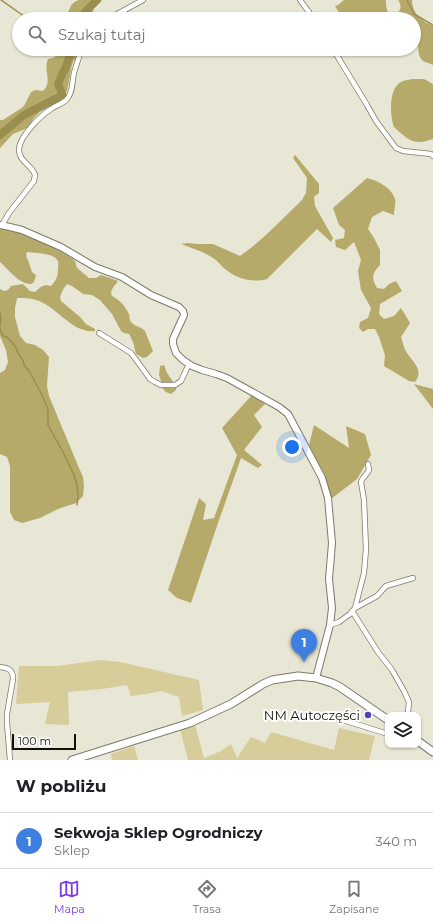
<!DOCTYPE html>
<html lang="pl">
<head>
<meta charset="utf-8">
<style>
  :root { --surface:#fff; --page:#f6f6f6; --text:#202124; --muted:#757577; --line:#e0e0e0; --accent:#7c3aed }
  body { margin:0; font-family:Montserrat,sans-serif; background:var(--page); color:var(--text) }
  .controls { position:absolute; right:12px; bottom:12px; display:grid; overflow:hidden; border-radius:8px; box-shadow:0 1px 3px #0004 }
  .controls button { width:36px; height:36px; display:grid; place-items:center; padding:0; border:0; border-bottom:1px solid var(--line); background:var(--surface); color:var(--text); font:20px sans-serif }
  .scale { position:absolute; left:12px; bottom:10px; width:64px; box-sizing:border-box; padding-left:4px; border:2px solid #11100a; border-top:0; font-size:11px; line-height:14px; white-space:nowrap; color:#11100a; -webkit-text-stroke:3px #fff; paint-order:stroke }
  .you { position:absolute; left:292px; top:447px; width:14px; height:14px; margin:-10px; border:3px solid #fff; border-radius:50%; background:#1a73e8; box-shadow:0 0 0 6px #1a73e833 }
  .badge { display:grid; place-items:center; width:26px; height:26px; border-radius:50%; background:var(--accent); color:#fff; font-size:13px; font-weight:700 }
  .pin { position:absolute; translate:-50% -33px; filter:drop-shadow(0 1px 2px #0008) }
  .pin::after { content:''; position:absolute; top:21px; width:14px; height:12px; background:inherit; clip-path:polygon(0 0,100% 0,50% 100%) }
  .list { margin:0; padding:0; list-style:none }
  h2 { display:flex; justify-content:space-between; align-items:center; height:52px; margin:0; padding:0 16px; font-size:17px }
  h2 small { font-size:13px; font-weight:400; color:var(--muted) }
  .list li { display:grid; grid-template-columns:26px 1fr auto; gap:12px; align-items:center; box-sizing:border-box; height:56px; padding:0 16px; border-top:1px solid var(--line) }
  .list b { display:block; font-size:15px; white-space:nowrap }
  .list p { margin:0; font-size:13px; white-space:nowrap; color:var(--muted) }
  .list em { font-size:13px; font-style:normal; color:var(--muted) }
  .icon { flex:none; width:22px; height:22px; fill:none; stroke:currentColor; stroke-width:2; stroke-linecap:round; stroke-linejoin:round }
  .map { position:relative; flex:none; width:433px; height:760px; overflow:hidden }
  .search { position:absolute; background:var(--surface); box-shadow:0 1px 3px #0004; left:12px; right:12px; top:12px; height:44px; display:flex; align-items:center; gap:10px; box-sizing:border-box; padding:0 14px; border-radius:22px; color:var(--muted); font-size:15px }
  .sheet { height:108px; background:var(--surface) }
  nav { display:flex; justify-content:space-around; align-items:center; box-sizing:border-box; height:56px; border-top:1px solid var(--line); background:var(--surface); font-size:11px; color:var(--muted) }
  nav a { display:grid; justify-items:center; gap:2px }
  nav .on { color:var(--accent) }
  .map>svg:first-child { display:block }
  .green { fill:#d6cd9b }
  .forest { fill:#b5aa69 }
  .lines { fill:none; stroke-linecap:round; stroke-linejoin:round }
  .stream { stroke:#998e4e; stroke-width:1.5 }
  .river { stroke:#998e4e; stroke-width:8 }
  .minor-casing { stroke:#7d7a6a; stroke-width:6 }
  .tertiary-casing { stroke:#7d7a6a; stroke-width:8 }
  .secondary-casing { stroke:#7d7a6a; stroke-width:9 }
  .minor { stroke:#fff; stroke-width:4.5 }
  .tertiary { stroke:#fff; stroke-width:6 }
  .secondary { stroke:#fff; stroke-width:7 }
  .poi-dot { fill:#513fb6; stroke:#fff; stroke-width:1.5 }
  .labels { text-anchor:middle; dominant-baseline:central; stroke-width:4; stroke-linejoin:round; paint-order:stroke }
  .poi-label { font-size:13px; fill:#11100a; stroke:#fff; text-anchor:end }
</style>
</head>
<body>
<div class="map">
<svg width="433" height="760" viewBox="0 0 433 760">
  <rect width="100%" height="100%" fill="#e8e6d4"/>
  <path class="green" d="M 101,660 L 120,662 L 199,680 L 203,710 L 182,716 L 179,697 L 162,691 L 146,694 L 131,696 L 127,685 L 102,689 L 68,692 L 69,725 L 45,724 L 50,702 L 16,704 L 19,666 L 57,666 Z
    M 195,725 L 204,758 L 221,751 L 231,744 L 237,758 L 251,737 L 265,743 L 271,732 L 334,750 L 339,728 L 375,736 L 369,760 L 188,760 L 180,729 Z
    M 134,746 L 138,760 L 112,760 L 111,754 Z"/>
  <path class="forest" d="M 79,0 L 102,0 C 94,3 92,11 93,19 L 66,19 C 69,11 70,2 79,0 Z
    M 344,0 L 386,0 L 386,5 L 388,14 L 386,19 L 343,19 L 335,6 L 338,5 Z
    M 398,0 L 412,0 C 412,13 421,21 433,26 L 433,65 C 430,63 426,63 423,61 C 417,56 418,44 418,37 L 414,35 L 414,19 L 396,19 L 395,18 L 396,14 C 401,11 402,5 398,0 Z
    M 59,49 L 94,49 L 81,54 L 74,60 L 72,65 L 67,91 L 63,98 L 40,112 L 34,118 L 28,127 L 23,130 L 13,134 L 0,148 L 0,120 L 3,120 L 20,109 L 24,106 L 31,92 L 35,90 L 43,91 C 53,82 43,71 48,59 C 55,58 58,56 59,49 Z
    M 413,79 L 424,79 L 433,84 L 433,139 C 414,146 408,140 394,127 C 390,116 388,89 401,82 C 404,80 409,80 413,79 Z
    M 295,155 L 319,184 L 319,193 L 314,197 L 315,206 L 333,238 L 331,242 L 317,229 L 267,279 C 252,283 237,279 225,269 C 221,266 218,261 213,258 C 204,252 192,248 181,244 L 187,243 L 198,244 L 213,244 L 240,256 C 263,240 282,219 302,200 L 306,193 L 307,178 L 293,158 Z
    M 367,178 C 378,181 391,187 395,199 C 396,203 394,210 394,215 L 383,211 L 372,217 L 368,229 L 374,238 L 380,250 L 380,265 C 372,274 371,277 377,288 L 384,289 L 389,284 L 396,281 L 402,291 L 380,304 L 379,314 L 384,319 L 394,316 L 401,308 L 410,323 L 401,337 C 403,343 404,349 407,353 C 414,363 424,371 415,382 L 409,381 L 384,366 L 385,355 L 379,337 L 375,329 L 368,329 L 363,332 L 359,328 L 360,322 L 368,318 L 371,308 L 361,290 L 358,271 L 361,260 L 354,242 L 345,250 L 336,247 L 335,240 L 344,238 L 345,230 L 339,225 L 333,208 Z
    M 0,228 L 11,230 L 42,241 L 72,258 L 75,261 L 77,268 L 89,278 L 96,278 L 101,275 L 118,281 C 115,286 109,290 112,296 C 120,300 125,306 129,314 C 130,317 129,320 132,323 C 136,327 142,327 145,331 L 153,351 L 147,357 L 143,358 L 136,354 L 133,342 L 129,334 L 124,333 L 121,331 L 112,314 L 100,300 L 92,295 L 83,294 L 72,286 L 67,284 L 64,288 L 62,292 L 60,297 L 61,301 L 80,317 L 86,324 L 95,329 L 95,331 C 72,334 57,306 36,300 C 30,298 24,298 17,298 L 15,308 L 15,317 L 20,336 L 26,343 L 35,345 L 43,350 L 49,357 L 47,386 L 49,396 L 79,468 L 83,477 L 84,486 L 83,496 L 76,503 L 58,509 L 40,518 L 22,523 L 14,520 L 10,512 L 10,466 L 7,457 L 0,454 L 0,373 L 5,370 L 6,367 L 8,362 L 6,350 L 0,336 L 0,289 L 4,291 L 8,290 L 11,286 L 23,284 L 30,291 L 35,292 C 41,287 43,284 51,286 C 56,281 58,276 58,269 C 58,266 59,262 57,260 C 54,253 34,253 27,252 L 26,256 L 28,260 L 32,272 L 36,275 L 34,282 L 31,284 C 19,284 9,270 0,262 Z
    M 164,365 L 167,373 L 176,386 L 176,390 L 171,394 L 166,392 L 162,388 L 161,381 L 159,375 L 160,366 Z
    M 414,384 L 433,389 L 433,409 Z
    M 252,395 L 265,404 L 254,415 L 262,427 L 244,450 L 262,465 L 258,468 L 241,458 L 218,523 L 191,603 L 177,598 L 168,590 L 199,498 L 206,504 L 203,520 L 214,518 L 237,455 L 222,428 Z
    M 314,425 L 349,448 L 346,426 L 365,434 L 371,455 L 357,479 L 331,499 L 324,474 L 309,445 Z"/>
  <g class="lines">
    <path class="stream" d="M 1,0 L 28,19
      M 407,0 L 414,14 L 433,25
      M 0,312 L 1,319 L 0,326
      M 0,328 L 1,331 L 3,336 L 7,337 L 15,346 L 19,355 L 23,360 L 24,365 L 29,371 L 42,395 L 48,409 L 48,425 L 64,454 L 74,475 L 77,485 L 78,496 L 77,505"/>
    <path class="river" d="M 80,19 L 85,12 L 97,0
      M 0,135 L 24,115 L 55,99 L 63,96 L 58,84 C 60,80 62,73 65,69 L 72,49"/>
    <g class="minor-casing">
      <path id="minor" d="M 300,0 L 314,19
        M 108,19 L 143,0
        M 333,49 L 367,105 L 376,121 L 396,148 L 403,151 L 431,154 L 433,156
        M 2,225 L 9,213 L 34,181 C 34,180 35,176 35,175 C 33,166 18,161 19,149 C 20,136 40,116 51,109 C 56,105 63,104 67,99 C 73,93 72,81 74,73 C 76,65 79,57 82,49
        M 99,333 L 131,353 L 145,372 L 150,379 L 155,382 L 161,385 L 175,385 L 181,381 L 189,364
        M 355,608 L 377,596 L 386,586 L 413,578
        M 352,611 L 378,652 L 392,670 L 404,691 L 409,702 L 408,712 L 407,715
        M 330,625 L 339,622 L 350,614 L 355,608 L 364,573 L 366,549 L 364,500 L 361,482 L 363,478 L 368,472 L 369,470 L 368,464
        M 0,667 C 9,668 13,670 13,679 L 7,714 L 7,723 L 10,760
        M 343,720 L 388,734"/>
    </g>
    <g class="tertiary-casing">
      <path id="tertiary" d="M 0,225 L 10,227 L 22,230 L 61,247 L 95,267 L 122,277 L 151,295 L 179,307 L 183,311 L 184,315 L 173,339 L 173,344 L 176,353 L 183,360 L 192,366 L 202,370 L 216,374 L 227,378 L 279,407 L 288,414 L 304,444 L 322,478 L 328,498 L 332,543 L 329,579 L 332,608 L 330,625 L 316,678"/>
    </g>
    <g class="secondary-casing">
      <path id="secondary" d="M 418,741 L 433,752
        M 72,760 L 190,723 L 231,704 L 263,684 L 272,680 L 298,676 L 316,678 L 332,683 L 340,687 L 388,720"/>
    </g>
    <use href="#minor" class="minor"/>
    <use href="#tertiary" class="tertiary"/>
    <use href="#secondary" class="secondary"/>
  </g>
  <circle class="poi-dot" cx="368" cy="715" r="4"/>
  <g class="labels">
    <g class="poi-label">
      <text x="360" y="715">NM Autoczęści</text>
    </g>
  </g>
</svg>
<div class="controls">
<button><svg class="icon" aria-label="layers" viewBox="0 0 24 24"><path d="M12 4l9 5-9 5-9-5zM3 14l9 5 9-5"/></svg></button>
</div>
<div class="scale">100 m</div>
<div class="you"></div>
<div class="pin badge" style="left:304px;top:662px;background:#3f7fe0">1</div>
<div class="search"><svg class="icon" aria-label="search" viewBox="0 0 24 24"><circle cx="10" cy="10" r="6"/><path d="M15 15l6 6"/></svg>Szukaj tutaj</div>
</div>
<section class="sheet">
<h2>W pobliżu<small></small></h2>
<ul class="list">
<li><span class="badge" style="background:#3f7fe0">1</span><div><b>Sekwoja Sklep Ogrodniczy</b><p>Sklep</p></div><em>340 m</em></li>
</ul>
</section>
<nav>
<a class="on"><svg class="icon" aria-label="map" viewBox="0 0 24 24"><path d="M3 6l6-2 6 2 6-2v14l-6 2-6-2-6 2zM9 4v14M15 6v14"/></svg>Mapa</a>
<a><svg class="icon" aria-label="directions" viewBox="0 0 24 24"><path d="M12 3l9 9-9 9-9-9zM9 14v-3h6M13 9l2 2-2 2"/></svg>Trasa</a>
<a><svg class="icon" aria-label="saved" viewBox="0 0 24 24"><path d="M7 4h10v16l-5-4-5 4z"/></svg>Zapisane</a>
</nav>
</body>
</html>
